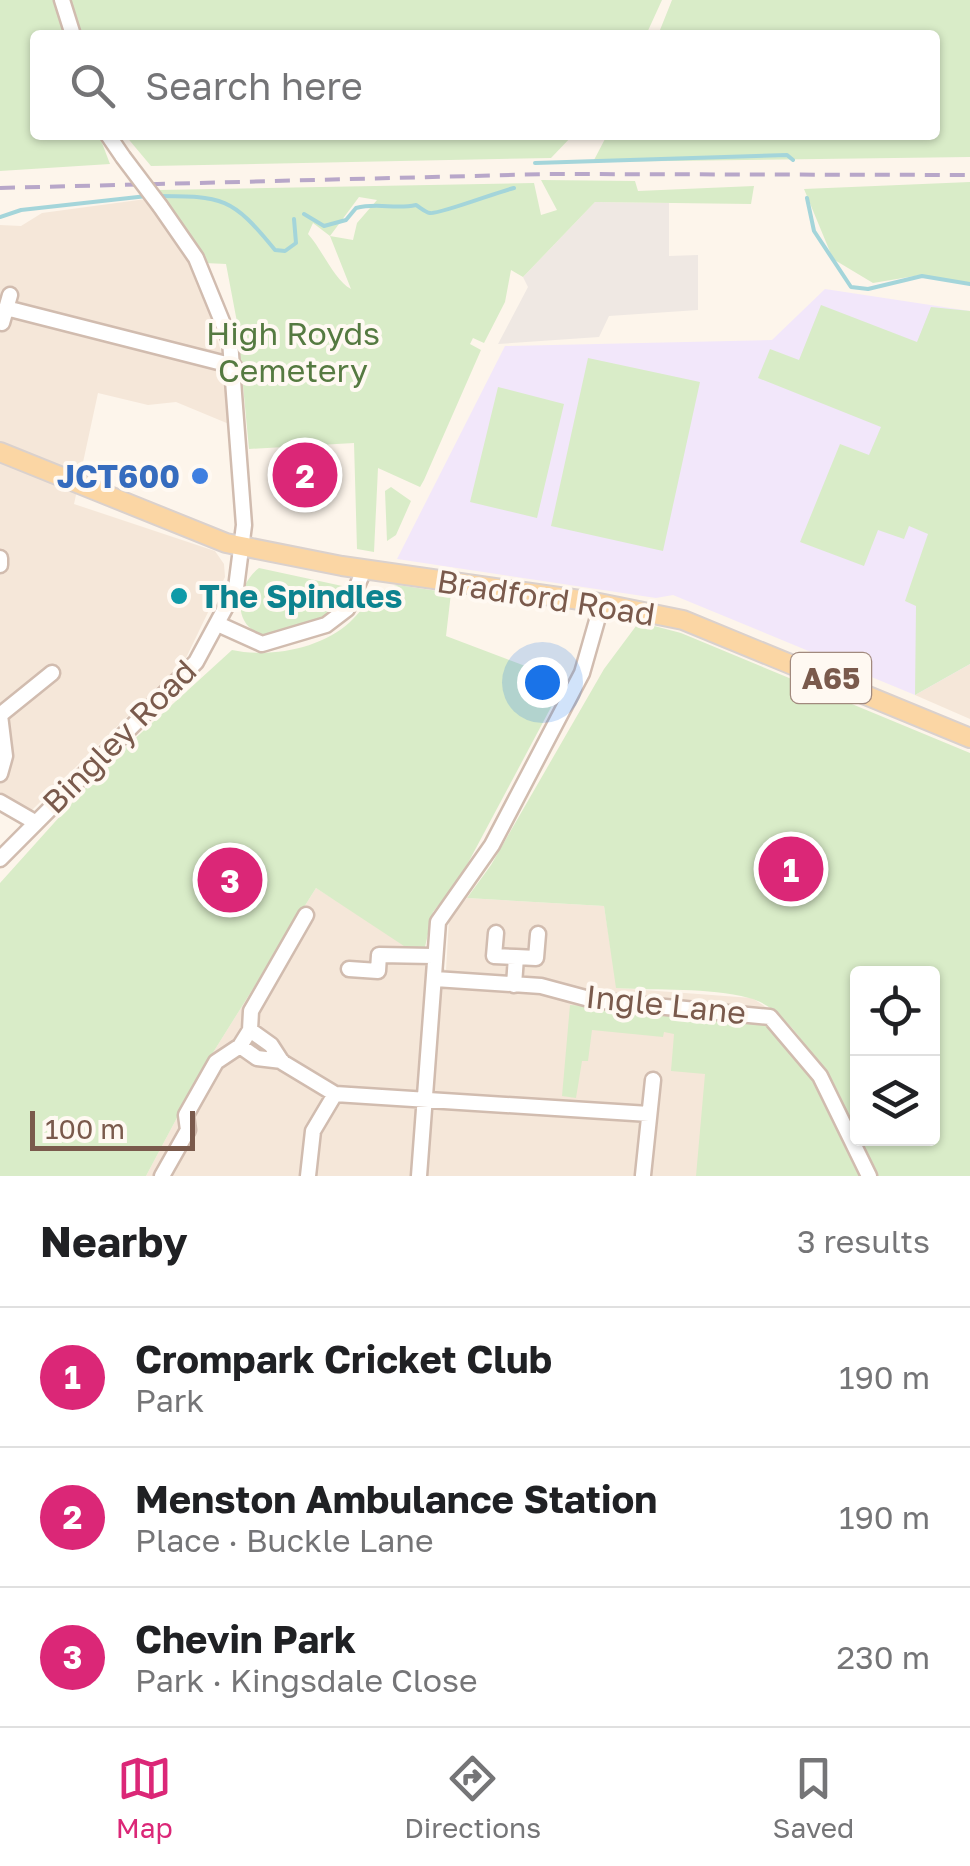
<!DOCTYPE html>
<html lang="en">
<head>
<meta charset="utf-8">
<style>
  :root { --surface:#fff; --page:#f6f6f6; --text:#202124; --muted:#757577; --line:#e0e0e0; --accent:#db2777 }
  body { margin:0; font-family:"Golos Text",sans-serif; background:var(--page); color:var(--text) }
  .controls { position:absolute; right:30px; bottom:30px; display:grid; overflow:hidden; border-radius:10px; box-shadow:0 2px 8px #0004 }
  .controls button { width:90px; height:90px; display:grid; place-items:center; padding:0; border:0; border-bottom:2px solid var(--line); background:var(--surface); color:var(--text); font:50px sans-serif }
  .scale { position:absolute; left:30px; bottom:25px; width:165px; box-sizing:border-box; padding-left:10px; border:5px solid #7a5a4c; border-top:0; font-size:28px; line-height:35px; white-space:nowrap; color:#7a5a4c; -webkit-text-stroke:8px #fff9f2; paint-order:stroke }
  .you { position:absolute; left:542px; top:682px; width:35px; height:35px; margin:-25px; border:8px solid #fff; border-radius:50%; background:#1a73e8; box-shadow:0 0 0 15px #1a73e833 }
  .badge { display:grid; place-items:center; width:65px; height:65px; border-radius:50%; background:var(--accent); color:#fff; font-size:32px; font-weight:700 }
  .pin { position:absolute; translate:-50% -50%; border:5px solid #fff; box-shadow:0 2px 10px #0006 }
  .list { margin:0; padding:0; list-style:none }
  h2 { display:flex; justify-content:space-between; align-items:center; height:130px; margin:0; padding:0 40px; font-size:42px }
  h2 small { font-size:32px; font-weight:400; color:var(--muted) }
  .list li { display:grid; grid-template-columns:65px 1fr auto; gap:30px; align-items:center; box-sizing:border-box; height:140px; padding:0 40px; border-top:2px solid var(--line) }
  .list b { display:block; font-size:38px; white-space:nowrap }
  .list p { margin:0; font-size:32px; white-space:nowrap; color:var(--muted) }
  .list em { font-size:32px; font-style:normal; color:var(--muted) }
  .icon { flex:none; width:55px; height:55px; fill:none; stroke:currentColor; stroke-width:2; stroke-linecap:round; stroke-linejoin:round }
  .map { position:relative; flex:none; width:970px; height:1176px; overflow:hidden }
  .search { position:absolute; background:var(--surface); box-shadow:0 2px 8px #0004; left:30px; right:30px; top:30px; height:110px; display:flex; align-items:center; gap:25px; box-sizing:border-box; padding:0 35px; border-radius:10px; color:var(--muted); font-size:38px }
  .sheet { height:550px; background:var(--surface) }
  nav { display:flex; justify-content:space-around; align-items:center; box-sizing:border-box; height:140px; border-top:2px solid var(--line); background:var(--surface); font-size:28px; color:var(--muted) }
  nav a { display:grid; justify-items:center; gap:5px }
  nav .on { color:var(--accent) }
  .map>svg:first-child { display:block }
  .residential { fill:#f5e7d9 }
  .industrial { fill:#efe8e3 }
  .education { fill:#f2e7fa }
  .green { fill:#d9ecc8; fill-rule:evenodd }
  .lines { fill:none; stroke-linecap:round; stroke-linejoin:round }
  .stream { stroke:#a4d5da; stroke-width:4 }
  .minor-casing { stroke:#d1bcaf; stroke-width:19 }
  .major-casing { stroke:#dad1cd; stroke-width:22 }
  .minor { stroke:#fff; stroke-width:14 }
  .major { stroke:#fbd6a4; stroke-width:18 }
  .rail { stroke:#b8a7c9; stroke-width:4; stroke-dasharray:15 10; stroke-linecap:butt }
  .minor-bridge-casing { stroke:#d1bcaf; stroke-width:19; stroke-linecap:butt }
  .minor-bridge { stroke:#fff; stroke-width:14 }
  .shop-dot { fill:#3f7fe0; stroke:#fff9f2; stroke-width:4 }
  .culture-dot { fill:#0f9aa8; stroke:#fff9f2; stroke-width:4 }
  .labels { text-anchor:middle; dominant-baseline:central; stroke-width:8; stroke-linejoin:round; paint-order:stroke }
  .shield { fill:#fff9f2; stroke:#a28a7e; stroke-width:2.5 }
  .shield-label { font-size:30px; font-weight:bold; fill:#7a5a4c }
  .park-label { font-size:32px; fill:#557a41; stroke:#fff9f2 }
  .shop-label { font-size:32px; font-weight:bold; fill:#366cbe; stroke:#fff9f2; text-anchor:end }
  .culture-label { font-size:32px; font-weight:bold; fill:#0d838f; stroke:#fff9f2; text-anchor:start }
  .street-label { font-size:32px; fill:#7a5a4c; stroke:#fff9f2 }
</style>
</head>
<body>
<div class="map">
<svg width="970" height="1176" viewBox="0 0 970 1176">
  <rect width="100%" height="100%" fill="#fdf5eb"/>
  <path class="residential" d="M 146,199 L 189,259 L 209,313 L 221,351 L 229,424 L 176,402 L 148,405 L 98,393 L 74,504 L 215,551 L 224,564 L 225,577 L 185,660 L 31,811 L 0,792 L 0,225 L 21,226 L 42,213 Z
    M 970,664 L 970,719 L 915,695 Z
    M 316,888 L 446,970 L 449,919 L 467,898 L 604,906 L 617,988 L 752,998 L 781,1017 L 818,1065 L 878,1176 L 146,1176 L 204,1067 Z"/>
  <path class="industrial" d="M 595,202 L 669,203 L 669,256 L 698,255 L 698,310 L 609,316 L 599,337 L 498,344 L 528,287 L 523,277 Z"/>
  <path class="education" d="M 825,289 L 970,311 L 970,664 L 915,695 L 673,595 L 656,598 L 397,559 L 505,346 L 772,340 Z"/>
  <path class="green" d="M 0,0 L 53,0 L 66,35 L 35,35 L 35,135 L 99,135 L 110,164 L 0,171 Z
    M 69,0 L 662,0 L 646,35 L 80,35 Z
    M 672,0 L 970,0 L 970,157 L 593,162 L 607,135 L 935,135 L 935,35 L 658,35 Z
    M 125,135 L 573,135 L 551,158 L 151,166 Z
    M 541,180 L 635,181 L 638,191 L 754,186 L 751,204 L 595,202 L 523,277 L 511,270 L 505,302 L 484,343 L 473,338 L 470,344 L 481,350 L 424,480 L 420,487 L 378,468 L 374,552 L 357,549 L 354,443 L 249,449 L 237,322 L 226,264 L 205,263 L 157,190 L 534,183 L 541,215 L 557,210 ZM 359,197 L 377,200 L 357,223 L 353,240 L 330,236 ZM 313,223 L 330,236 L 351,289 C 334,280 322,249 308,234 Z
    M 970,182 L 970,284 L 921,275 L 873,283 L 833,259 L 804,189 Z
    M 821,305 L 917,342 L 931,307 L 970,311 L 970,664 L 915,695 L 916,606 L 905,601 L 928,534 L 909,526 L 904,539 L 878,530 L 864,566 L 800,542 L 840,444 L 869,455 L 881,427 L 758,378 L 770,349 L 799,360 Z
    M 588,358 L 700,382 L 663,551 L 551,526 Z
    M 498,387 L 564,404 L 537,518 L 470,502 Z
    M 391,487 L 411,501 L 396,535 L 387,541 L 385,491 Z
    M 259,568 L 347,587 C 338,623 299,626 267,635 C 231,630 235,586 259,568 Z
    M 398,585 L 451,593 L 446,636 L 565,681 L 460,878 L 433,912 L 425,947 L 407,948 L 316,888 L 204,1067 L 146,1176 L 0,1176 L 0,883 L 107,764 L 232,650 C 270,658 321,649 350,622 C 367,606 373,589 398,585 Z
    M 639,622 L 681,633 L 970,753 L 970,1176 L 878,1176 L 858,1139 L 932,1138 L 932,974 L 858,974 L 857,1137 C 836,1097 797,1009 749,998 C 708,987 659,991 616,988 L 604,906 L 467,898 L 491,865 L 604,669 Z
    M 570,1005 L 750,1016 C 809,1039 837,1123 862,1176 L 696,1176 L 705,1074 L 671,1071 L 674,1034 L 664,1032 L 663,1037 L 592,1030 L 588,1061 L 582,1061 L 576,1098 L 562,1096 Z"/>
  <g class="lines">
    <path class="stream" d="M 535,163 L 787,155 L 793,160
      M 156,196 C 223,196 232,197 275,250 L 285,251 L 296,243 L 294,219
      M 807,198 L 814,231 L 851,287 L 868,289 L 922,276 L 970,284
      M 304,214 L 324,226 L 346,220 L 356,208 C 379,202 394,210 416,205 C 421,208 425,212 430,213 C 438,215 500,191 514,188
      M 0,217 L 21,210 L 147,196"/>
    <g class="minor-casing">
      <path id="minor" d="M 62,0 L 73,35
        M 108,135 L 123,157
        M 6,308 L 234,366
        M 2,323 L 10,295
        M 0,558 L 0,565
        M 220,625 L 262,644 L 326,625 L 347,609 L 364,570
        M 0,715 L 52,673
        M 0,715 L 5,756 L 0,774
        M 0,802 L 33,821
        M 0,859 L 196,662 L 236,588 L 244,525 L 230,341 L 196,258 L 160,206
        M 496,933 L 494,956 L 516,957 L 514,985
        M 516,957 L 536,958 L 538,934
        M 349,969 L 378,971 L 379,955 L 433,956
        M 435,979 L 541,986 L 593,1000 L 770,1017 L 820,1076 L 869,1176
        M 250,1030 L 251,1011 L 306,915
        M 282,1061 L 257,1058 L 240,1046 L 250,1030 L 271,1045 L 282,1062 L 335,1094 L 649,1114
        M 643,1175 L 653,1080
        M 162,1176 L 188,1130 L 186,1115 L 216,1062 L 240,1046
        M 308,1176 L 313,1131 L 335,1094
        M 419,1176 L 438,922 L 492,845 L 582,673 L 602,603"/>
    </g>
    <g class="major-casing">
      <path id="major" d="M 0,452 L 226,543 L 342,566 L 594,602 L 683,620 L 970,738"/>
    </g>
    <use href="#minor" class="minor"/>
    <use href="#major" class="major"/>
    <path class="rail" d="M 0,188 L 549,174 L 970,175"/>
    <g class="minor-bridge-casing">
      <path id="minor-bridge" d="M 123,157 L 160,206"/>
    </g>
    <use href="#minor-bridge" class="minor-bridge"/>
  </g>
  <circle class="shop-dot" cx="200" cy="476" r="10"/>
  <circle class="culture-dot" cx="179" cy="596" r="10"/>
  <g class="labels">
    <rect class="shield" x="791" y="653" width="80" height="50" rx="8"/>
    <g class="shield-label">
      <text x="831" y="678">A65</text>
    </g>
    <g class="park-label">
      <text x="293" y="333">High Royds<tspan x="293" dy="37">Cemetery</tspan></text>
    </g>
    <g class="shop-label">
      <text x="180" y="476">JCT600</text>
    </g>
    <g class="culture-label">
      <text x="199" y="596">The Spindles</text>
    </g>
    <g class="street-label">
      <text transform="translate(546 597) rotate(9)">Bradford Road</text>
      <text transform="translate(119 736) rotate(-45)">Bingley Road</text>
      <text transform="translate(666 1004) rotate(6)">Ingle Lane</text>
    </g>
  </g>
</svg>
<div class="controls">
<button><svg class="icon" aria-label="locate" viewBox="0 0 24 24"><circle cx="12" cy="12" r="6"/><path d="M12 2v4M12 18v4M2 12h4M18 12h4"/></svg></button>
<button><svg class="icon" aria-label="layers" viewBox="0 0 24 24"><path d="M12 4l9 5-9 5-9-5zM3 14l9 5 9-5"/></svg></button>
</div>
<div class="scale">100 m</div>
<div class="you"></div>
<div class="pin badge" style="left:791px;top:869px">1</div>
<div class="pin badge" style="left:305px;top:475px">2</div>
<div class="pin badge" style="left:230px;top:880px">3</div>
<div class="search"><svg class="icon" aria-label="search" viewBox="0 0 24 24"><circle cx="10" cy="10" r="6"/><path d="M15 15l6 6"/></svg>Search here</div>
</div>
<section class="sheet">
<h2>Nearby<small>3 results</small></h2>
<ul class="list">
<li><span class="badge">1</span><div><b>Crompark Cricket Club</b><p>Park</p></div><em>190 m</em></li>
<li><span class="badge">2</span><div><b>Menston Ambulance Station</b><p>Place · Buckle Lane</p></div><em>190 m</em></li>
<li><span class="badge">3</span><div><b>Chevin Park</b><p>Park · Kingsdale Close</p></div><em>230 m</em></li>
</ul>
</section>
<nav>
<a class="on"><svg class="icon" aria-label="map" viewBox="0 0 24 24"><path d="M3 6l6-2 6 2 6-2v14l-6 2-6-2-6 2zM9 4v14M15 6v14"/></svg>Map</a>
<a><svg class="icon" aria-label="directions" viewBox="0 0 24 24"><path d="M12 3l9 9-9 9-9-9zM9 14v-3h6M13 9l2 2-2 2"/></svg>Directions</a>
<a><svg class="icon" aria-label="saved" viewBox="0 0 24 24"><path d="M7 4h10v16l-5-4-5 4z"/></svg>Saved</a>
</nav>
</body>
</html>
